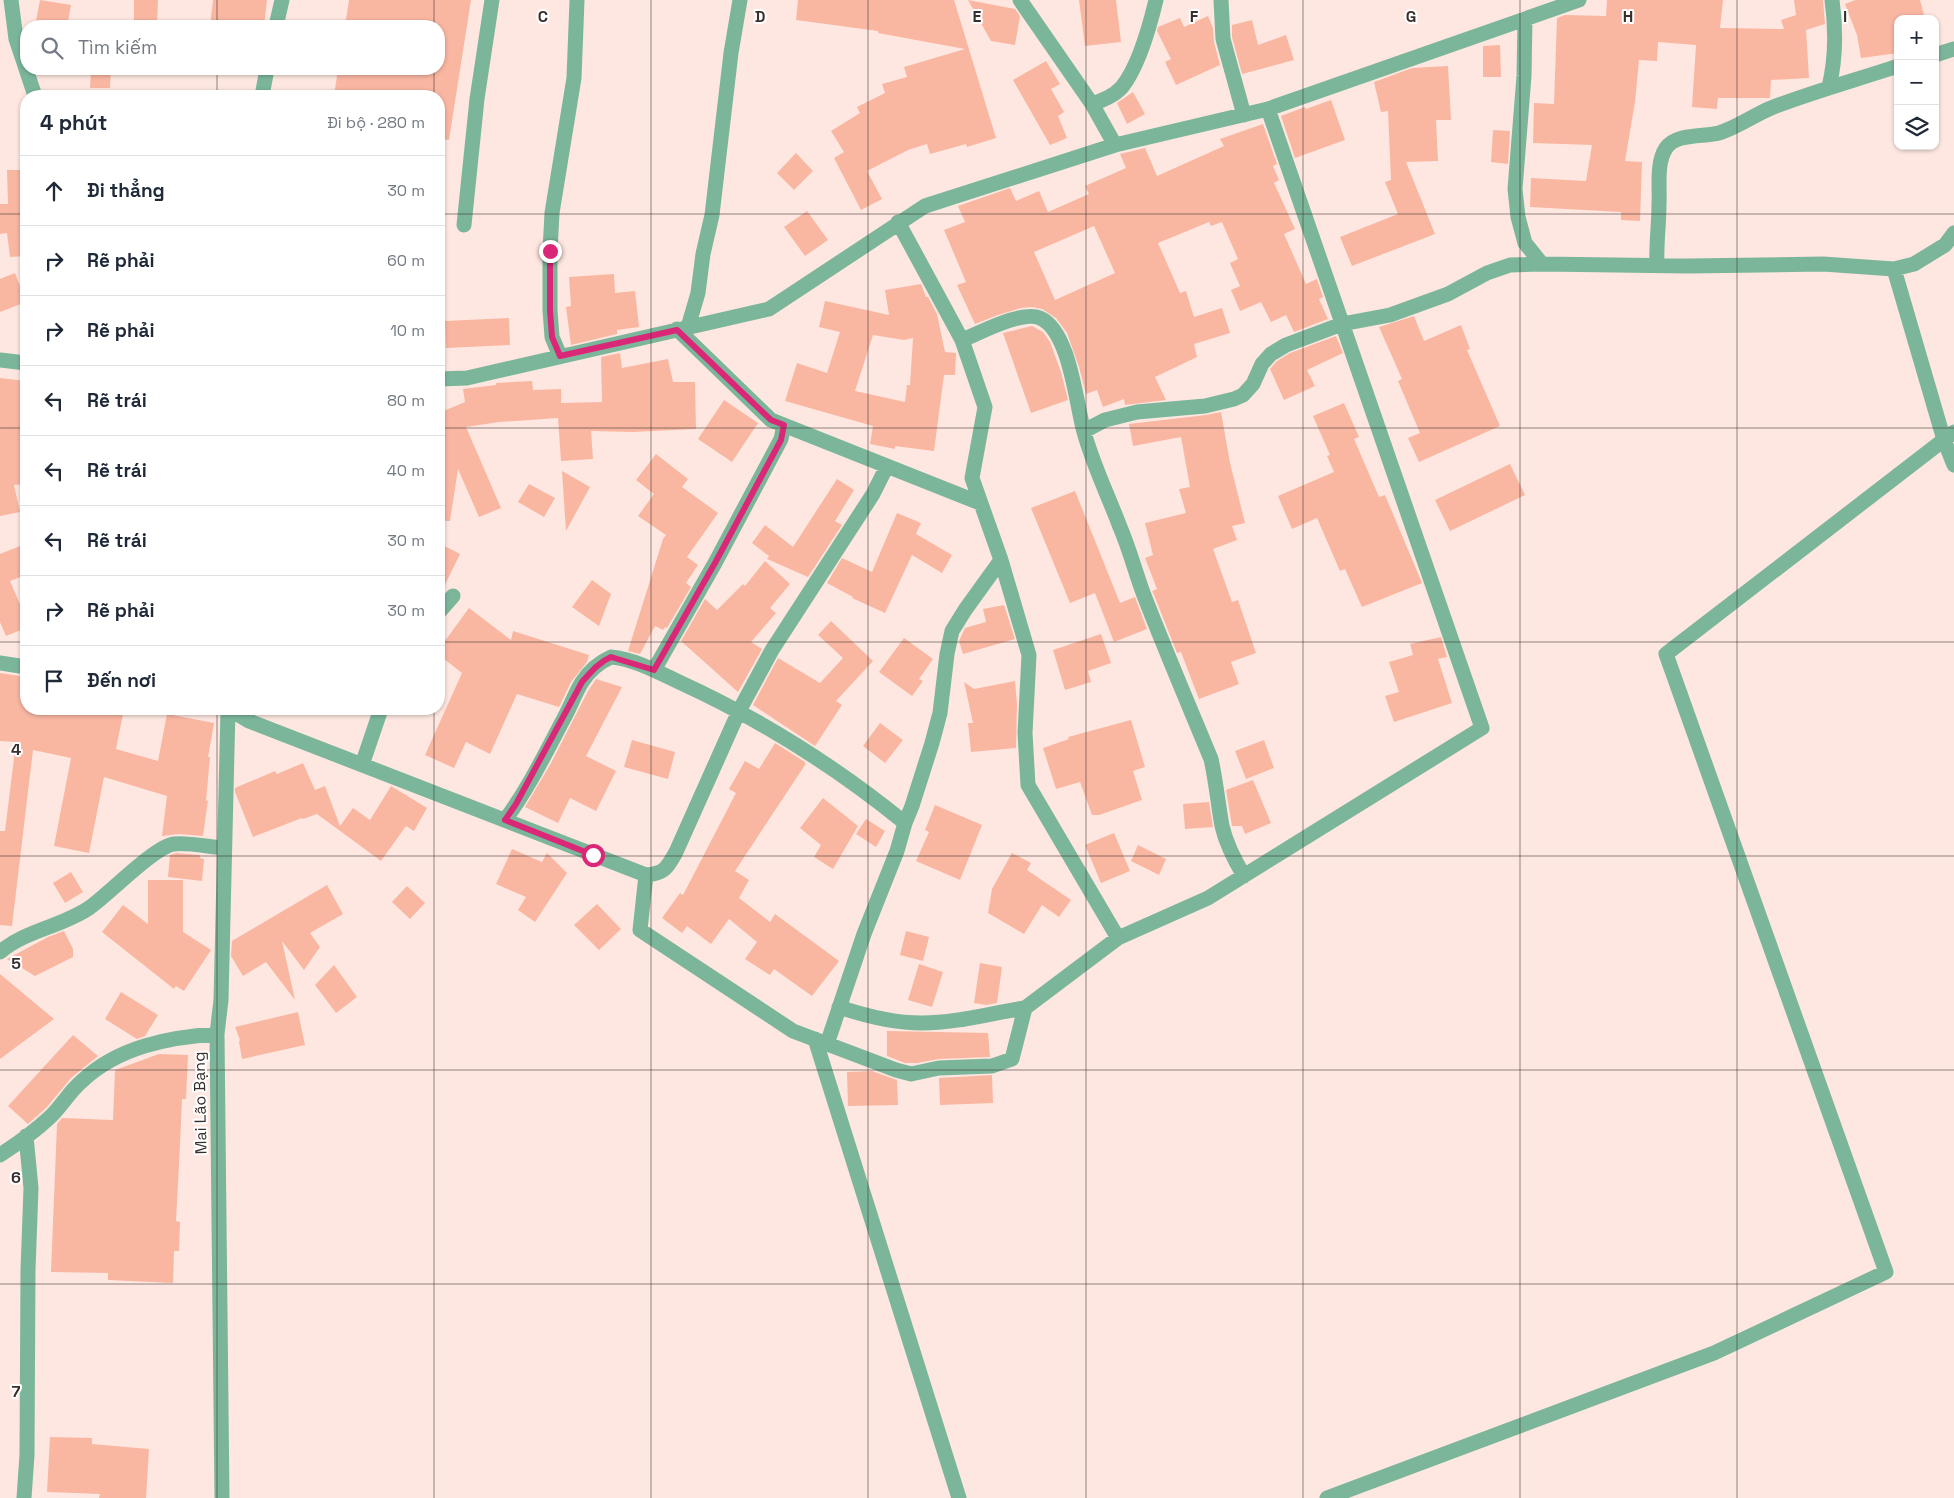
<!DOCTYPE html>
<html lang="vi">
<head>
<meta charset="utf-8">
<style>
  :root { --surface:#fff; --page:#f6f6f7; --text:#1f2937; --muted:#747a83; --line:#e0e1e3 }
  body { margin:0; font-family:"Space Grotesk",sans-serif; background:var(--page); color:var(--text) }
  .controls { position:absolute; right:15px; top:15px; display:grid; overflow:hidden; border-radius:10px; box-shadow:0 1px 4px #0004 }
  .controls button { width:45px; height:45px; display:grid; place-items:center; padding:0; border:0; border-bottom:1px solid var(--line); background:var(--surface); color:var(--text); font:25px sans-serif }
  .stop { position:absolute; width:15px; height:15px; margin:-11px; border:4px solid #db2777; border-radius:50%; background:#fff }
  .stop.end { background:#db2777; border-color:#fff; box-shadow:0 1px 5px #0008 }
  .list { margin:0; padding:0; list-style:none }
  h2 { display:flex; justify-content:space-between; align-items:center; height:65px; margin:0; padding:0 20px; font-size:21px }
  h2 small { font-size:16px; font-weight:400; color:var(--muted) }
  .list li { display:grid; grid-template-columns:32px 1fr auto; gap:15px; align-items:center; box-sizing:border-box; height:70px; padding:0 20px; border-top:1px solid var(--line) }
  .list b { display:block; font-size:19px; white-space:nowrap }
  .list em { font-size:16px; font-style:normal; color:var(--muted) }
  .icon { flex:none; width:28px; height:28px; fill:none; stroke:currentColor; stroke-width:2; stroke-linecap:round; stroke-linejoin:round }
  .map { position:relative; flex:none; width:1954px; height:1498px; overflow:hidden }
  .search { position:absolute; background:var(--surface); box-shadow:0 1px 4px #0004; left:20px; top:20px; width:425px; height:55px; display:flex; align-items:center; gap:12px; box-sizing:border-box; padding:0 18px; border-radius:20px; color:var(--muted); font-size:19px }
  .panel { position:absolute; background:var(--surface); box-shadow:0 1px 4px #0004; left:20px; top:90px; width:425px; height:625px; border-radius:20px }
  .map>svg:first-child { display:block }
  .building { fill:#f9b7a2; fill-rule:evenodd }
  .lines { fill:none; stroke-linecap:round; stroke-linejoin:round }
  .minor { stroke:#7bb69b; stroke-width:15 }
  .route { stroke:#db2777; stroke-width:6 }
  .grid { fill:none; stroke:#382f2c; stroke-width:1; stroke-opacity:0.55 }
  .labels { text-anchor:middle; dominant-baseline:central; stroke-width:4; stroke-linejoin:round; paint-order:stroke }
  .street-label { font-size:16px; fill:#382f2c; stroke:#fff }
  .grid-label { font-size:16px; text-anchor:middle; font-weight:bold; fill:#382f2c; stroke:#fff; stroke-width:4; stroke-linejoin:round; paint-order:stroke }
</style>
</head>
<body>
<div class="map">
<svg width="1954" height="1498" viewBox="0 0 1954 1498">
  <rect width="100%" height="100%" fill="#fee7e0"/>
  <path class="building" d="M 40,0 L 71,5 L 67,26 L 35,26 Z
    M 134,0 L 158,0 L 157,26 L 134,26 Z
    M 213,0 L 267,0 L 264,26 L 210,26 Z
    M 349,0 L 471,0 L 449,140 L 439,139 L 439,96 L 334,96 L 338,69 L 439,69 L 439,26 L 345,26 Z
    M 798,0 L 954,0 L 996,138 L 967,147 L 966,144 L 930,154 L 927,144 L 908,150 L 867,171 L 882,199 L 861,210 L 834,158 L 844,152 L 831,131 L 860,113 L 857,107 L 885,93 L 882,84 L 907,77 L 904,67 L 965,49 L 878,33 L 878,31 L 796,20 Z
    M 968,0 L 1015,9 L 1020,16 L 1015,45 L 991,41 Z
    M 1079,0 L 1116,0 L 1121,42 L 1085,46 Z
    M 1607,0 L 1723,0 L 1720,28 L 1784,29 L 1781,20 L 1796,15 L 1794,0 L 1823,0 L 1825,24 L 1806,30 L 1809,78 L 1771,80 L 1770,98 L 1718,98 L 1717,109 L 1692,107 L 1696,45 L 1658,42 L 1657,61 L 1639,60 L 1635,102 L 1625,161 L 1642,162 L 1640,221 L 1621,220 L 1621,212 L 1530,207 L 1531,178 L 1586,181 L 1592,145 L 1533,143 L 1534,103 L 1554,104 L 1557,18 L 1565,15 L 1606,16 Z
    M 1855,0 L 1920,0 L 1925,19 L 1898,19 L 1898,53 L 1861,58 L 1857,35 L 1845,4 Z
    M 1208,16 L 1213,28 L 1214,42 L 1220,65 L 1176,85 L 1165,62 L 1171,59 L 1157,31 L 1158,27 L 1180,18 L 1184,27 Z
    M 1252,20 L 1258,45 L 1286,35 L 1294,60 L 1242,74 L 1232,37 L 1232,25 Z
    M 1500,45 L 1501,77 L 1483,77 L 1483,46 Z
    M 1046,61 L 1060,84 L 1051,89 L 1064,112 L 1058,116 L 1067,138 L 1050,145 L 1013,80 Z
    M 1448,66 L 1451,120 L 1436,120 L 1438,161 L 1406,162 L 1435,234 L 1352,266 L 1340,237 L 1398,214 L 1385,182 L 1391,180 L 1388,111 L 1381,112 L 1374,82 L 1412,68 Z
    M 91,69 L 111,69 L 110,88 L 90,88 Z
    M 1133,92 L 1145,114 L 1127,124 L 1117,103 Z
    M 1331,100 L 1345,140 L 1295,158 L 1281,116 L 1305,107 L 1306,109 Z
    M 1263,124 L 1277,164 L 1273,166 L 1279,180 L 1274,183 L 1295,229 L 1284,234 L 1306,284 L 1317,279 L 1323,297 L 1319,299 L 1328,319 L 1294,332 L 1286,315 L 1271,322 L 1261,302 L 1240,311 L 1231,290 L 1240,286 L 1230,263 L 1238,259 L 1222,222 L 1211,226 L 1209,222 L 1158,243 L 1180,293 L 1186,291 L 1194,317 L 1222,308 L 1230,333 L 1194,344 L 1197,357 L 1155,377 L 1166,400 L 1125,405 L 1124,399 L 1103,407 L 1097,390 L 1086,394 L 1079,367 L 1067,333 L 1056,318 L 1042,309 L 1032,307 L 1021,308 L 998,315 L 975,324 L 957,285 L 966,282 L 944,230 L 965,222 L 958,206 L 1010,188 L 1016,201 L 1039,191 L 1048,212 L 1089,194 L 1085,186 L 1126,168 L 1120,154 L 1145,148 L 1157,176 L 1224,146 L 1220,139 ZM 1094,226 L 1115,273 L 1055,300 L 1034,252 Z
    M 1493,130 L 1510,131 L 1508,164 L 1491,162 Z
    M 796,153 L 813,171 L 794,190 L 777,173 Z
    M 7,170 L 26,170 L 26,256 L 10,257 L 7,233 L 0,234 L 0,204 L 8,204 Z
    M 807,211 L 828,240 L 805,256 L 784,227 Z
    M 15,273 L 26,302 L 0,312 L 0,279 Z
    M 614,274 L 615,293 L 635,291 L 639,327 L 617,330 L 617,334 L 571,345 L 566,307 L 571,306 L 569,277 Z
    M 921,284 L 926,297 L 928,297 L 937,314 L 945,352 L 956,353 L 955,375 L 944,375 L 934,451 L 895,446 L 895,449 L 870,444 L 873,426 L 785,401 L 797,363 L 827,373 L 840,332 L 819,327 L 825,301 L 889,315 L 885,290 ZM 873,335 L 904,340 L 913,338 L 910,385 L 907,385 L 905,402 L 855,391 Z
    M 1414,316 L 1424,341 L 1461,325 L 1470,349 L 1467,350 L 1500,426 L 1419,462 L 1408,438 L 1420,433 L 1398,381 L 1402,379 L 1379,327 Z
    M 509,318 L 510,345 L 446,348 L 445,321 Z
    M 1032,326 L 1043,332 L 1050,342 L 1061,372 L 1068,400 L 1031,413 L 1003,333 Z
    M 1336,336 L 1343,353 L 1307,370 L 1315,386 L 1284,400 L 1270,369 L 1277,361 L 1290,353 Z
    M 620,353 L 622,368 L 668,359 L 673,382 L 695,382 L 696,429 L 632,432 L 591,431 L 593,459 L 561,461 L 558,418 L 499,422 L 466,427 L 501,508 L 479,517 L 458,469 L 450,521 L 439,521 L 439,413 L 465,402 L 463,389 L 496,385 L 496,383 L 532,381 L 533,390 L 561,389 L 561,403 L 602,402 L 601,357 Z
    M 0,378 L 26,381 L 26,484 L 14,485 L 20,512 L 0,516 Z
    M 724,400 L 758,423 L 732,462 L 698,439 Z
    M 1344,403 L 1359,437 L 1354,439 L 1379,497 L 1385,495 L 1422,583 L 1362,607 L 1345,569 L 1340,571 L 1317,518 L 1292,529 L 1278,496 L 1334,472 L 1327,456 L 1330,455 L 1313,416 Z
    M 1221,412 L 1230,463 L 1245,523 L 1232,526 L 1237,540 L 1213,549 L 1232,602 L 1238,600 L 1256,653 L 1231,662 L 1239,684 L 1199,699 L 1181,652 L 1177,653 L 1154,595 L 1152,591 L 1157,589 L 1145,558 L 1153,555 L 1145,523 L 1186,513 L 1179,489 L 1190,487 L 1181,437 L 1133,446 L 1129,424 L 1206,415 Z
    M 656,454 L 688,479 L 682,487 L 718,513 L 687,557 L 698,565 L 686,583 L 691,587 L 667,628 L 665,627 L 663,630 L 655,626 L 640,654 L 628,651 L 663,539 L 666,535 L 638,516 L 654,494 L 636,480 Z
    M 1510,464 L 1525,495 L 1450,531 L 1435,500 Z
    M 562,471 L 590,487 L 566,531 Z
    M 837,479 L 854,490 L 835,521 L 842,525 L 808,577 L 767,559 L 769,556 L 752,543 L 765,525 L 793,547 Z
    M 529,484 L 555,498 L 544,517 L 518,502 Z
    M 1075,491 L 1120,603 L 1135,597 L 1147,629 L 1114,642 L 1095,593 L 1070,603 L 1031,508 Z
    M 897,513 L 921,523 L 916,534 L 952,555 L 942,573 L 912,555 L 885,613 L 852,598 L 853,597 L 827,583 L 842,558 L 872,572 Z
    M 439,543 L 460,554 L 439,597 Z
    M 20,546 L 26,560 L 26,575 L 10,581 L 26,618 L 26,628 L 6,636 L 0,622 L 0,554 Z
    M 765,561 L 790,584 L 770,608 L 776,613 L 751,642 L 762,649 L 738,692 L 681,641 L 705,599 L 717,610 L 743,584 L 745,586 Z
    M 592,580 L 611,594 L 599,626 L 572,607 Z
    M 1004,605 L 1015,639 L 963,654 L 959,641 L 965,628 L 986,622 L 983,609 Z
    M 469,608 L 511,640 L 513,631 L 589,655 L 587,662 L 571,682 L 559,707 L 517,694 L 490,754 L 466,742 L 454,768 L 425,755 L 462,673 L 439,655 L 439,649 Z
    M 831,621 L 873,661 L 836,701 L 842,705 L 815,746 L 753,705 L 778,658 L 820,683 L 843,658 L 818,635 Z
    M 1101,634 L 1111,663 L 1088,671 L 1091,682 L 1065,690 L 1053,650 Z
    M 1441,637 L 1447,657 L 1438,659 L 1452,703 L 1394,722 L 1385,696 L 1399,692 L 1389,662 L 1413,655 L 1410,644 Z
    M 904,638 L 933,659 L 919,679 L 923,681 L 912,696 L 879,672 Z
    M 0,673 L 20,676 L 20,693 L 26,694 L 26,709 L 124,709 L 116,749 L 158,761 L 167,714 L 214,723 L 208,757 L 210,757 L 206,801 L 208,800 L 203,836 L 179,834 L 162,836 L 167,796 L 104,777 L 89,853 L 54,846 L 71,758 L 33,750 L 12,926 L 0,925 L 0,831 L 5,831 L 16,742 L 0,741 Z
    M 596,679 L 622,687 L 586,756 L 616,771 L 596,811 L 570,798 L 558,823 L 525,807 L 551,763 L 588,691 Z
    M 1015,681 L 1017,704 L 1016,748 L 971,752 L 968,723 L 973,723 L 964,682 L 974,689 Z
    M 1131,720 L 1145,767 L 1133,771 L 1142,800 L 1099,815 L 1092,815 L 1080,782 L 1056,789 L 1043,748 L 1069,739 L 1068,737 Z
    M 880,723 L 903,740 L 885,763 L 863,746 Z
    M 632,740 L 675,752 L 668,779 L 624,767 Z
    M 1264,740 L 1274,768 L 1246,779 L 1235,751 Z
    M 775,743 L 805,762 L 805,765 L 735,871 L 749,880 L 739,898 L 770,922 L 775,914 L 839,961 L 812,996 L 774,969 L 770,975 L 745,959 L 757,942 L 729,919 L 711,944 L 687,926 L 682,933 L 662,918 L 680,893 L 683,895 L 736,793 L 729,789 L 745,761 L 759,769 Z
    M 303,763 L 315,790 L 325,786 L 340,826 L 353,808 L 370,820 L 391,786 L 427,808 L 414,831 L 406,826 L 381,861 L 317,814 L 303,819 L 302,818 L 253,837 L 235,792 L 235,788 L 275,771 L 277,774 Z
    M 1253,780 L 1271,823 L 1245,834 L 1242,826 L 1232,826 L 1226,790 Z
    M 823,798 L 858,826 L 833,869 L 814,857 L 821,845 L 800,828 Z
    M 1209,802 L 1213,827 L 1185,829 L 1183,804 Z
    M 935,805 L 982,825 L 960,880 L 916,861 L 929,832 L 925,830 Z
    M 866,819 L 885,831 L 876,847 L 856,834 Z
    M 1114,833 L 1130,871 L 1101,883 L 1085,845 Z
    M 1138,845 L 1166,859 L 1159,875 L 1131,861 Z
    M 512,849 L 542,862 L 547,853 L 567,873 L 535,922 L 518,910 L 526,897 L 496,884 Z
    M 176,853 L 200,855 L 200,858 L 204,859 L 202,881 L 168,877 L 170,855 Z
    M 1012,853 L 1031,863 L 1027,870 L 1071,900 L 1059,917 L 1042,905 L 1024,934 L 988,913 L 992,889 Z
    M 71,872 L 83,892 L 65,903 L 53,883 Z
    M 148,880 L 183,880 L 183,932 L 211,950 L 184,991 L 176,986 L 174,989 L 102,932 L 123,905 L 148,924 Z
    M 327,885 L 343,914 L 310,933 L 320,947 L 304,970 L 282,941 L 295,1000 L 266,962 L 243,976 L 231,956 L 232,941 Z
    M 407,886 L 425,903 L 410,919 L 392,902 Z
    M 597,904 L 621,929 L 599,950 L 574,925 Z
    M 64,931 L 73,949 L 73,957 L 35,976 L 7,959 L 48,937 Z
    M 906,931 L 929,937 L 923,961 L 900,955 Z
    M 980,963 L 1002,967 L 997,1003 L 986,1005 L 974,1003 Z
    M 919,964 L 943,972 L 932,1007 L 908,1000 Z
    M 334,965 L 357,997 L 336,1013 L 315,985 Z
    M 0,974 L 54,1019 L 0,1059 Z
    M 121,992 L 158,1015 L 145,1036 L 137,1039 L 105,1019 Z
    M 298,1012 L 305,1045 L 242,1059 L 239,1042 L 240,1040 L 235,1027 Z
    M 887,1031 L 988,1033 L 990,1057 L 939,1059 L 917,1063 L 905,1063 L 887,1056 Z
    M 73,1035 L 98,1056 L 71,1078 L 47,1107 L 28,1124 L 8,1106 Z
    M 159,1054 L 188,1055 L 186,1099 L 182,1099 L 180,1145 L 176,1221 L 180,1222 L 179,1251 L 174,1251 L 173,1283 L 108,1280 L 108,1273 L 51,1272 L 57,1124 L 62,1118 L 113,1120 L 115,1070 Z
    M 872,1071 L 897,1080 L 898,1105 L 848,1106 L 847,1072 Z
    M 992,1075 L 993,1103 L 940,1105 L 939,1078 Z
    M 50,1437 L 92,1438 L 92,1444 L 149,1449 L 146,1498 L 99,1498 L 100,1494 L 47,1492 Z"/>
  <g class="lines">
    <path class="minor" d="M 11,0 L 16,39 L 35,96
      M 1020,0 L 1092,104 L 1115,145 L 1268,109 L 1579,0
      M 1221,0 L 1223,39 L 1244,115
      M 1525,19 L 1524,76 L 1515,189 L 1518,217 L 1525,243 L 1542,264
      M 276,26 L 282,0
      M 1935,55 L 1954,49
      M 1829,87 C 1836,58 1836,29 1832,0
      M 262,96 L 267,69
      M 1092,104 C 1103,100 1114,96 1122,87 C 1138,67 1150,25 1156,0
      M 898,222 L 962,340 L 985,407 L 972,478 L 1001,560 L 1029,655 L 1025,733 L 1028,785 L 1118,938
      M 464,225 L 477,99 L 492,0
      M 1657,265 C 1656,244 1659,225 1659,204 C 1660,187 1656,163 1666,148 C 1676,133 1704,137 1719,133 C 1738,127 1754,115 1771,108 C 1812,92 1856,80 1898,66
      M 1894,269 L 1944,440 L 1954,465
      M 688,327 L 698,293 L 703,254 L 712,215 L 731,53 L 740,0
      M 677,329 L 771,420 L 980,503
      M 962,340 C 980,333 1022,310 1040,318 C 1070,331 1076,404 1084,432 C 1093,465 1108,495 1120,527 C 1130,550 1136,575 1145,598 C 1166,652 1189,706 1211,759 C 1216,781 1218,804 1222,826 C 1226,843 1235,861 1244,876
      M 560,356 L 552,337 L 550,310 L 550,251 L 552,213 L 574,78 L 577,0
      M 0,360 L 26,363
      M 439,379 L 467,378 L 769,309 L 925,206 L 1115,145
      M 1084,431 L 1105,420 L 1137,412 L 1205,406 L 1234,399 L 1243,395 L 1253,384 L 1262,364 L 1271,354 L 1286,345 L 1342,324 L 1390,315 L 1448,294 L 1487,273 L 1510,265 L 1542,264 L 1688,266 L 1823,264 L 1894,269 L 1914,264 L 1945,245 L 1954,233
      M 439,612 L 453,596
      M 0,663 L 26,667
      M 654,670 L 715,563 L 781,439 L 784,425
      M 229,709 L 249,721 L 646,875 L 640,930 L 793,1031 L 896,1070 L 911,1074 L 939,1068 L 992,1066 L 1012,1059 L 1025,1008 L 1118,938 L 1208,898 L 1482,728 L 1268,109
      M 362,765 L 381,709
      M 505,820 C 528,789 545,754 563,720 C 570,708 575,693 582,682 C 589,671 600,662 611,657 C 634,659 658,672 679,682 C 760,719 835,766 905,823
      M 646,875 C 665,873 667,868 676,852 L 739,711 L 772,650 L 873,494 L 887,466
      M 0,952 C 26,930 61,927 89,908 C 108,895 155,846 174,844 C 186,842 210,847 224,848
      M 839,1007 C 866,1016 894,1023 922,1023 C 957,1023 991,1013 1025,1008
      M 815,1039 L 959,1498
      M 827,1044 L 864,934 L 897,851 L 905,823 L 912,806 L 932,743 L 940,713 L 947,654 L 952,631 L 965,610 L 1001,560
      M 0,1155 C 17,1144 34,1132 49,1118 C 61,1107 69,1092 82,1081 C 118,1047 169,1037 217,1034
      M 24,1498 L 27,1455 L 28,1270 L 31,1188 L 26,1136
      M 222,1498 L 217,1034 L 221,1000 L 228,709
      M 1327,1498 L 1714,1353 L 1886,1272 L 1666,654 L 1954,432"/>
  </g>
  <g class="lines">
    <path class="route" d="M 550,251 L 550,310 L 552,337 L 560,356 L 677,330 L 771,420 L 784,425 L 781,440 L 715,563 L 654,670 L 611,657 C 599,662 591,672 582,682 L 516,804 L 505,820 L 593,855"/>
  </g>
  <path class="grid" d="M 217,0 L 217,26M 434,0 L 434,26M 651,0 L 651,1498M 868,0 L 868,1498M 1086,0 L 1086,1498M 1303,0 L 1303,1498M 1520,0 L 1520,1498M 1737,0 L 1737,1498M 217,69 L 217,96M 434,69 L 434,96M 0,214 L 26,214M 439,214 L 1954,214M 0,428 L 26,428M 439,428 L 1954,428M 0,642 L 26,642M 439,642 L 1954,642M 217,709 L 217,1498M 434,709 L 434,1498M 0,856 L 1954,856M 0,1070 L 1954,1070M 0,1284 L 1954,1284"/>
  <g class="labels">
    <g class="street-label">
      <text transform="translate(200 1103) rotate(-91)">Mai Lão Bạng</text>
    </g>
  </g>
  <g class="grid-label">
    <text x="543" y="22">C</text>
    <text x="760" y="22">D</text>
    <text x="977" y="22">E</text>
    <text x="1194" y="22">F</text>
    <text x="1411" y="22">G</text>
    <text x="1628" y="22">H</text>
    <text x="1845" y="22">I</text>
    <text x="16" y="755">4</text>
    <text x="16" y="969">5</text>
    <text x="16" y="1183">6</text>
    <text x="16" y="1397">7</text>
  </g>
</svg>
<div class="controls">
<button>+</button>
<button>−</button>
<button><svg class="icon" aria-label="layers" viewBox="0 0 24 24"><path d="M12 4l9 5-9 5-9-5zM3 14l9 5 9-5"/></svg></button>
</div>
<div class="stop" style="left:593px;top:855px"></div>
<div class="stop end" style="left:550px;top:251px"></div>
<div class="search"><svg class="icon" aria-label="search" viewBox="0 0 24 24"><circle cx="10" cy="10" r="6"/><path d="M15 15l6 6"/></svg>Tìm kiếm</div>
<section class="panel">
<h2>4 phút<small>Đi bộ · 280 m</small></h2>
<ul class="list">
<li><svg class="icon" aria-label="ahead" viewBox="0 0 24 24"><path d="M12 20V5M6 11l6-6 6 6"/></svg><div><b>Đi thẳng</b></div><em>30 m</em></li>
<li><svg class="icon" aria-label="right" viewBox="0 0 24 24"><path d="M7 20v-9h11M14 6l5 5-5 5"/></svg><div><b>Rẽ phải</b></div><em>60 m</em></li>
<li><svg class="icon" aria-label="right" viewBox="0 0 24 24"><path d="M7 20v-9h11M14 6l5 5-5 5"/></svg><div><b>Rẽ phải</b></div><em>10 m</em></li>
<li><svg class="icon" aria-label="left" viewBox="0 0 24 24"><path d="M17 20v-9H6M10 6l-5 5 5 5"/></svg><div><b>Rẽ trái</b></div><em>80 m</em></li>
<li><svg class="icon" aria-label="left" viewBox="0 0 24 24"><path d="M17 20v-9H6M10 6l-5 5 5 5"/></svg><div><b>Rẽ trái</b></div><em>40 m</em></li>
<li><svg class="icon" aria-label="left" viewBox="0 0 24 24"><path d="M17 20v-9H6M10 6l-5 5 5 5"/></svg><div><b>Rẽ trái</b></div><em>30 m</em></li>
<li><svg class="icon" aria-label="right" viewBox="0 0 24 24"><path d="M7 20v-9h11M14 6l5 5-5 5"/></svg><div><b>Rẽ phải</b></div><em>30 m</em></li>
<li><svg class="icon" aria-label="arrive" viewBox="0 0 24 24"><path d="M6 21V4h12l-3 4 3 4H6"/></svg><div><b>Đến nơi</b></div></li>
</ul>
</section>
</div>
</body>
</html>
